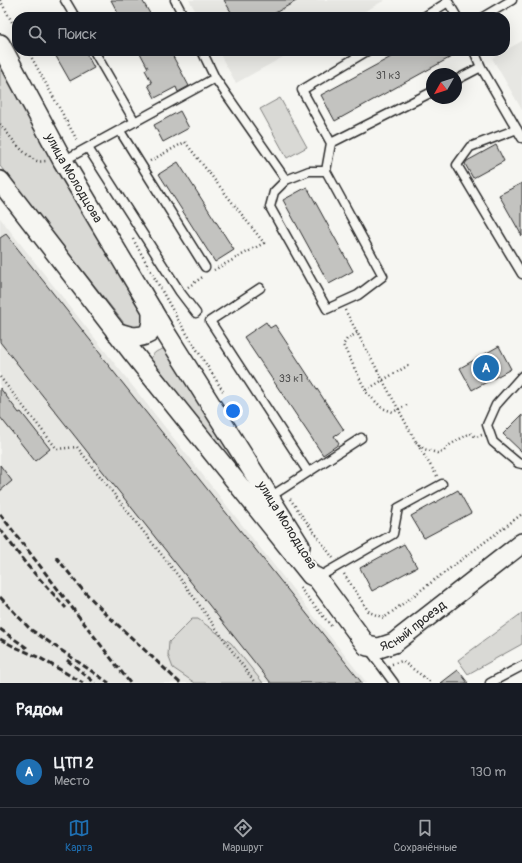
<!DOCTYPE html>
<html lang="ru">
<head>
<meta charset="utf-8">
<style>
  :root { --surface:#171b24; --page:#242831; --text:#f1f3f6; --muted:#9ea1a6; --line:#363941; --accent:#1f6fb2 }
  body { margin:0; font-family:Pangolin,sans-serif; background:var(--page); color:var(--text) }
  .compass { position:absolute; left:426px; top:68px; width:36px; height:36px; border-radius:50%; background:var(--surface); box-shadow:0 4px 16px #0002; rotate:231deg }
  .you { position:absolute; left:233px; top:411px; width:14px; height:14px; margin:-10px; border:3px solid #fff; border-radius:50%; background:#1a73e8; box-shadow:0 0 0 6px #1a73e833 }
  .badge { display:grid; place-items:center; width:26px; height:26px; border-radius:50%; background:var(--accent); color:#fff; font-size:13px; font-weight:700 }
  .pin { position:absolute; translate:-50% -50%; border:2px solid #fff; box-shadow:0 1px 4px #0006 }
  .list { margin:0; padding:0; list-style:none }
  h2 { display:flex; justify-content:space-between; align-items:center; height:52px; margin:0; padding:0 16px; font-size:17px }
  h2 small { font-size:13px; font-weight:400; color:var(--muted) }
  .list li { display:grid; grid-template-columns:26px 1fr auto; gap:12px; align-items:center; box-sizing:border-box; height:72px; padding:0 16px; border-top:1px solid var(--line) }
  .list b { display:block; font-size:15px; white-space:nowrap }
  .list p { margin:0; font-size:13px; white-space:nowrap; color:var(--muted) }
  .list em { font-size:13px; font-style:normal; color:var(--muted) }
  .icon { flex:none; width:22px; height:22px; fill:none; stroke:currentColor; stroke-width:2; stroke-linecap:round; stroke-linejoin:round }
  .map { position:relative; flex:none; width:522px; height:683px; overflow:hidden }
  .search { position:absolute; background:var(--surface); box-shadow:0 4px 16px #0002; left:12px; right:12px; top:12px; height:44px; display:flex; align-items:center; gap:10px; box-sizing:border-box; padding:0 14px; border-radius:16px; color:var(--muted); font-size:15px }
  .sheet { height:124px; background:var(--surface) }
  nav { display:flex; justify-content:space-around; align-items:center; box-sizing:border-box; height:56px; border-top:1px solid var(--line); background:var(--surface); font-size:11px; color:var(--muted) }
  nav a { display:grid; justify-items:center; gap:2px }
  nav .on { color:var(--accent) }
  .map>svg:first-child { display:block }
  .built { fill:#e7e7e3 }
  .green { fill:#d9d9d5; stroke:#828280 }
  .building { fill:#c3c3c0; stroke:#2b2b2b }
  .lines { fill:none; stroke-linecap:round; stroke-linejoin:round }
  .service-casing { stroke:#2b2b2b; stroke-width:11 }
  .tertiary-casing { stroke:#2b2b2b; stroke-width:22 }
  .path { stroke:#2b2b2b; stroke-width:2.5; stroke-dasharray:1 3; stroke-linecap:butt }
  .service { stroke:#f6f6f2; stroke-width:8 }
  .tertiary { stroke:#f6f6f2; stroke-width:19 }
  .rail { stroke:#2b2b2b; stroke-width:3; stroke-dasharray:6 3; stroke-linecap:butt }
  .labels { text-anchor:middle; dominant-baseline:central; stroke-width:4; stroke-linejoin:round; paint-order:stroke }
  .number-label { font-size:11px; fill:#515150 }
  .street-label { font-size:13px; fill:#2b2b2b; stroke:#f6f6f2 }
</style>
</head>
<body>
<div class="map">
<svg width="522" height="683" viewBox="0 0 522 683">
  <rect width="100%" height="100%" fill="#f6f6f2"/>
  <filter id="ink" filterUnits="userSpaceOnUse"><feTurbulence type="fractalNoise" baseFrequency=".025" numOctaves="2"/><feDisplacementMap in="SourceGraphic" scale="8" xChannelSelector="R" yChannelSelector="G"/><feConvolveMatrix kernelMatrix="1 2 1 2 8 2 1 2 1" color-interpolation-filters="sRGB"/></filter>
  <g filter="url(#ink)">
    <path class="built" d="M 189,0 L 385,0 L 355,17 L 199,17 Z
      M 522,41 L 522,110 L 492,58 Z
      M 218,51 L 294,51 L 236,83 Z
      M 0,218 L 362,677 L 367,683 L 0,683 Z"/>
    <path class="green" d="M 0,60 L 149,311 L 146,327 L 128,328 L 0,166 Z
      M 280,98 L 307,147 L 287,158 L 260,109 Z
      M 167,348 L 279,527 L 150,360 C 153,352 158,350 167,348 Z
      M 522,613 L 522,644 L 468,674 L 458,660 Z
      M 192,619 L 198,619 L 231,643 L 263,683 L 195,683 L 173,668 L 168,655 L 169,642 Z"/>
    <path class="building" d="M 111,0 L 142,0 L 152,17 L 120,17 Z
      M 224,0 L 298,0 L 268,17 L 234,17 Z
      M 53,51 L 85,51 L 94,68 L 70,81 Z
      M 139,51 L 170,51 L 189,86 L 178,92 L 176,87 L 155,98 L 148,85 L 152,83 L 145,70 L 148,68 Z
      M 402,51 L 462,51 L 335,121 L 321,95 Z
      M 180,111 L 189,128 L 163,142 L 154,125 Z
      M 496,145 L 504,161 L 473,178 L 465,164 L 467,161 Z
      M 178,162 L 234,250 L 215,262 L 159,174 Z
      M 522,183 L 522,236 L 499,195 Z
      M 307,187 L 353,271 L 329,284 L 283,200 Z
      M 6,234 L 102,355 L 101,356 L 362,683 L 271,683 L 0,342 L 0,238 Z
      M 266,322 L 270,328 L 275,325 L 344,430 L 334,436 L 339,444 L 323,455 L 244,337 Z
      M 499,346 L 511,369 L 472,390 L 460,368 Z
      M 0,388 L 19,413 L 21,412 L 50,449 L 35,461 L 0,417 Z
      M 522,415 L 522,452 L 503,434 Z
      M 0,465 L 12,481 L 0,491 Z
      M 458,490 L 471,513 L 424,538 L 411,516 Z
      M 404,544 L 417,567 L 372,591 L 360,568 Z
      M 458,670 L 468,683 L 441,683 Z"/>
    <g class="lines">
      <g class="service-casing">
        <path id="service" d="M 65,0 L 75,17
          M 175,0 L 184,17
          M 447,0 L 457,17
          M 424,17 L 448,2
          M 483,17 L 512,0
          M 94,51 L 135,122
          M 367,51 L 302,90 L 331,143 L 432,92
          M 474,51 L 481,67 L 522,138
          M 215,78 L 286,180 L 274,192 L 270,207 L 327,309 L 358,295 L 383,276 L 326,171 L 309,171 L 286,180
          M 456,80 L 481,67
          M 517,129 L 470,147 L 457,165 L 522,274
          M 120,131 L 205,267
          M 88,148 L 180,292 L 196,313
          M 63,161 L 215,78 L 202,51
          M 326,171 L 331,143
          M 260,288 L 210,321 L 308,472
          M 522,376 L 496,405 L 487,425 L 493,442 L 518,463 L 522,464
          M 270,497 L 361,438
          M 317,578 L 393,534 L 398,508 L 442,484
          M 369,649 L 394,683
          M 490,683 L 522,666"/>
      </g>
      <g class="tertiary-casing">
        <g id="tertiary">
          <path id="s1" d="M 0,44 L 63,161 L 165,332 L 300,546"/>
          <path id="s2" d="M 0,181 L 132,352 L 311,575 L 317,578 L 367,646 L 379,648 L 394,643 L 522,543"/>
          <path d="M 116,332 C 128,336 137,340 149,333 L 152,323 L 152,310"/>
        </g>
      </g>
      <path class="path" d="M 0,0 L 17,31
        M 28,51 L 78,142
        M 0,124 C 9,135 23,155 37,161 C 40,162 44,161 47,161
        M 150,161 L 185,142 L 264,243 L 214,270
        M 133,239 L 177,318 L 223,391
        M 188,287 L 204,276
        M 345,310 L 416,442
        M 357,333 L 347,339 L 343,345 L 367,393 L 382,408 L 393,412 L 407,405
        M 0,377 L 57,449 L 77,447 L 183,582 L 255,683
        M 366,390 L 409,365
        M 437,476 L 416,442 L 424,449 L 437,453 L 443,452 L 448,446 L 470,433 L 476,437 L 482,435
        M 290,499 L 333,558
        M 344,574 L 369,612 L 384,618 L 522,514
        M 300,588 L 332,627
        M 392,664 L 402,661 L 432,683"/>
      <use href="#service" class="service"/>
      <use href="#tertiary" class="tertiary"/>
      <path class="rail" d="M 0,514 L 130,683
        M 0,529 L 26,564 L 66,608
        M 56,557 L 81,588 L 105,613 L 180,683
        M 0,597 L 30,629 L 109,683
        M 0,629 L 27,648
        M 0,639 L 13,646 L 40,658 L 83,683
        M 67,660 L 95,683"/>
    </g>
  </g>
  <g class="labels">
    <g class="number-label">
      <text x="388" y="75">31 к3</text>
      <text x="291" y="378">33 к1</text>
    </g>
    <g class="street-label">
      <text stroke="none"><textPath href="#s1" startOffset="153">улица Молодцова</textPath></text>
      <text transform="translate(287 525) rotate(58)">улица Молодцова</text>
      <text stroke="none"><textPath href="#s2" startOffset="646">Ясный проезд</textPath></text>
    </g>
  </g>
</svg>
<svg class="compass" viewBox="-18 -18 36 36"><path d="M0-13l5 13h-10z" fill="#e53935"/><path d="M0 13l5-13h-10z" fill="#9ea1a6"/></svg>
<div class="you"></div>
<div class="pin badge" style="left:486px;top:368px">A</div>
<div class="search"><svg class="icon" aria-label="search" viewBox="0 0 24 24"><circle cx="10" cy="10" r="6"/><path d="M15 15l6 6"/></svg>Поиск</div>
</div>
<section class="sheet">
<h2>Рядом<small></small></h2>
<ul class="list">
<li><span class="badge">A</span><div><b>ЦТП 2</b><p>Место</p></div><em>130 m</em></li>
</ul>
</section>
<nav>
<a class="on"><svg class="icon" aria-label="map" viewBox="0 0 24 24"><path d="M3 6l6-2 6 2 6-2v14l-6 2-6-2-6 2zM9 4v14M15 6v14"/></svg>Карта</a>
<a><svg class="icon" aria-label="directions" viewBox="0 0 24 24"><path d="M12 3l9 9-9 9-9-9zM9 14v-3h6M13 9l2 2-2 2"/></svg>Маршрут</a>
<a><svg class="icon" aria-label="saved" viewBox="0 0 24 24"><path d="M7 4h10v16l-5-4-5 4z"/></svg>Сохранённые</a>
</nav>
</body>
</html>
